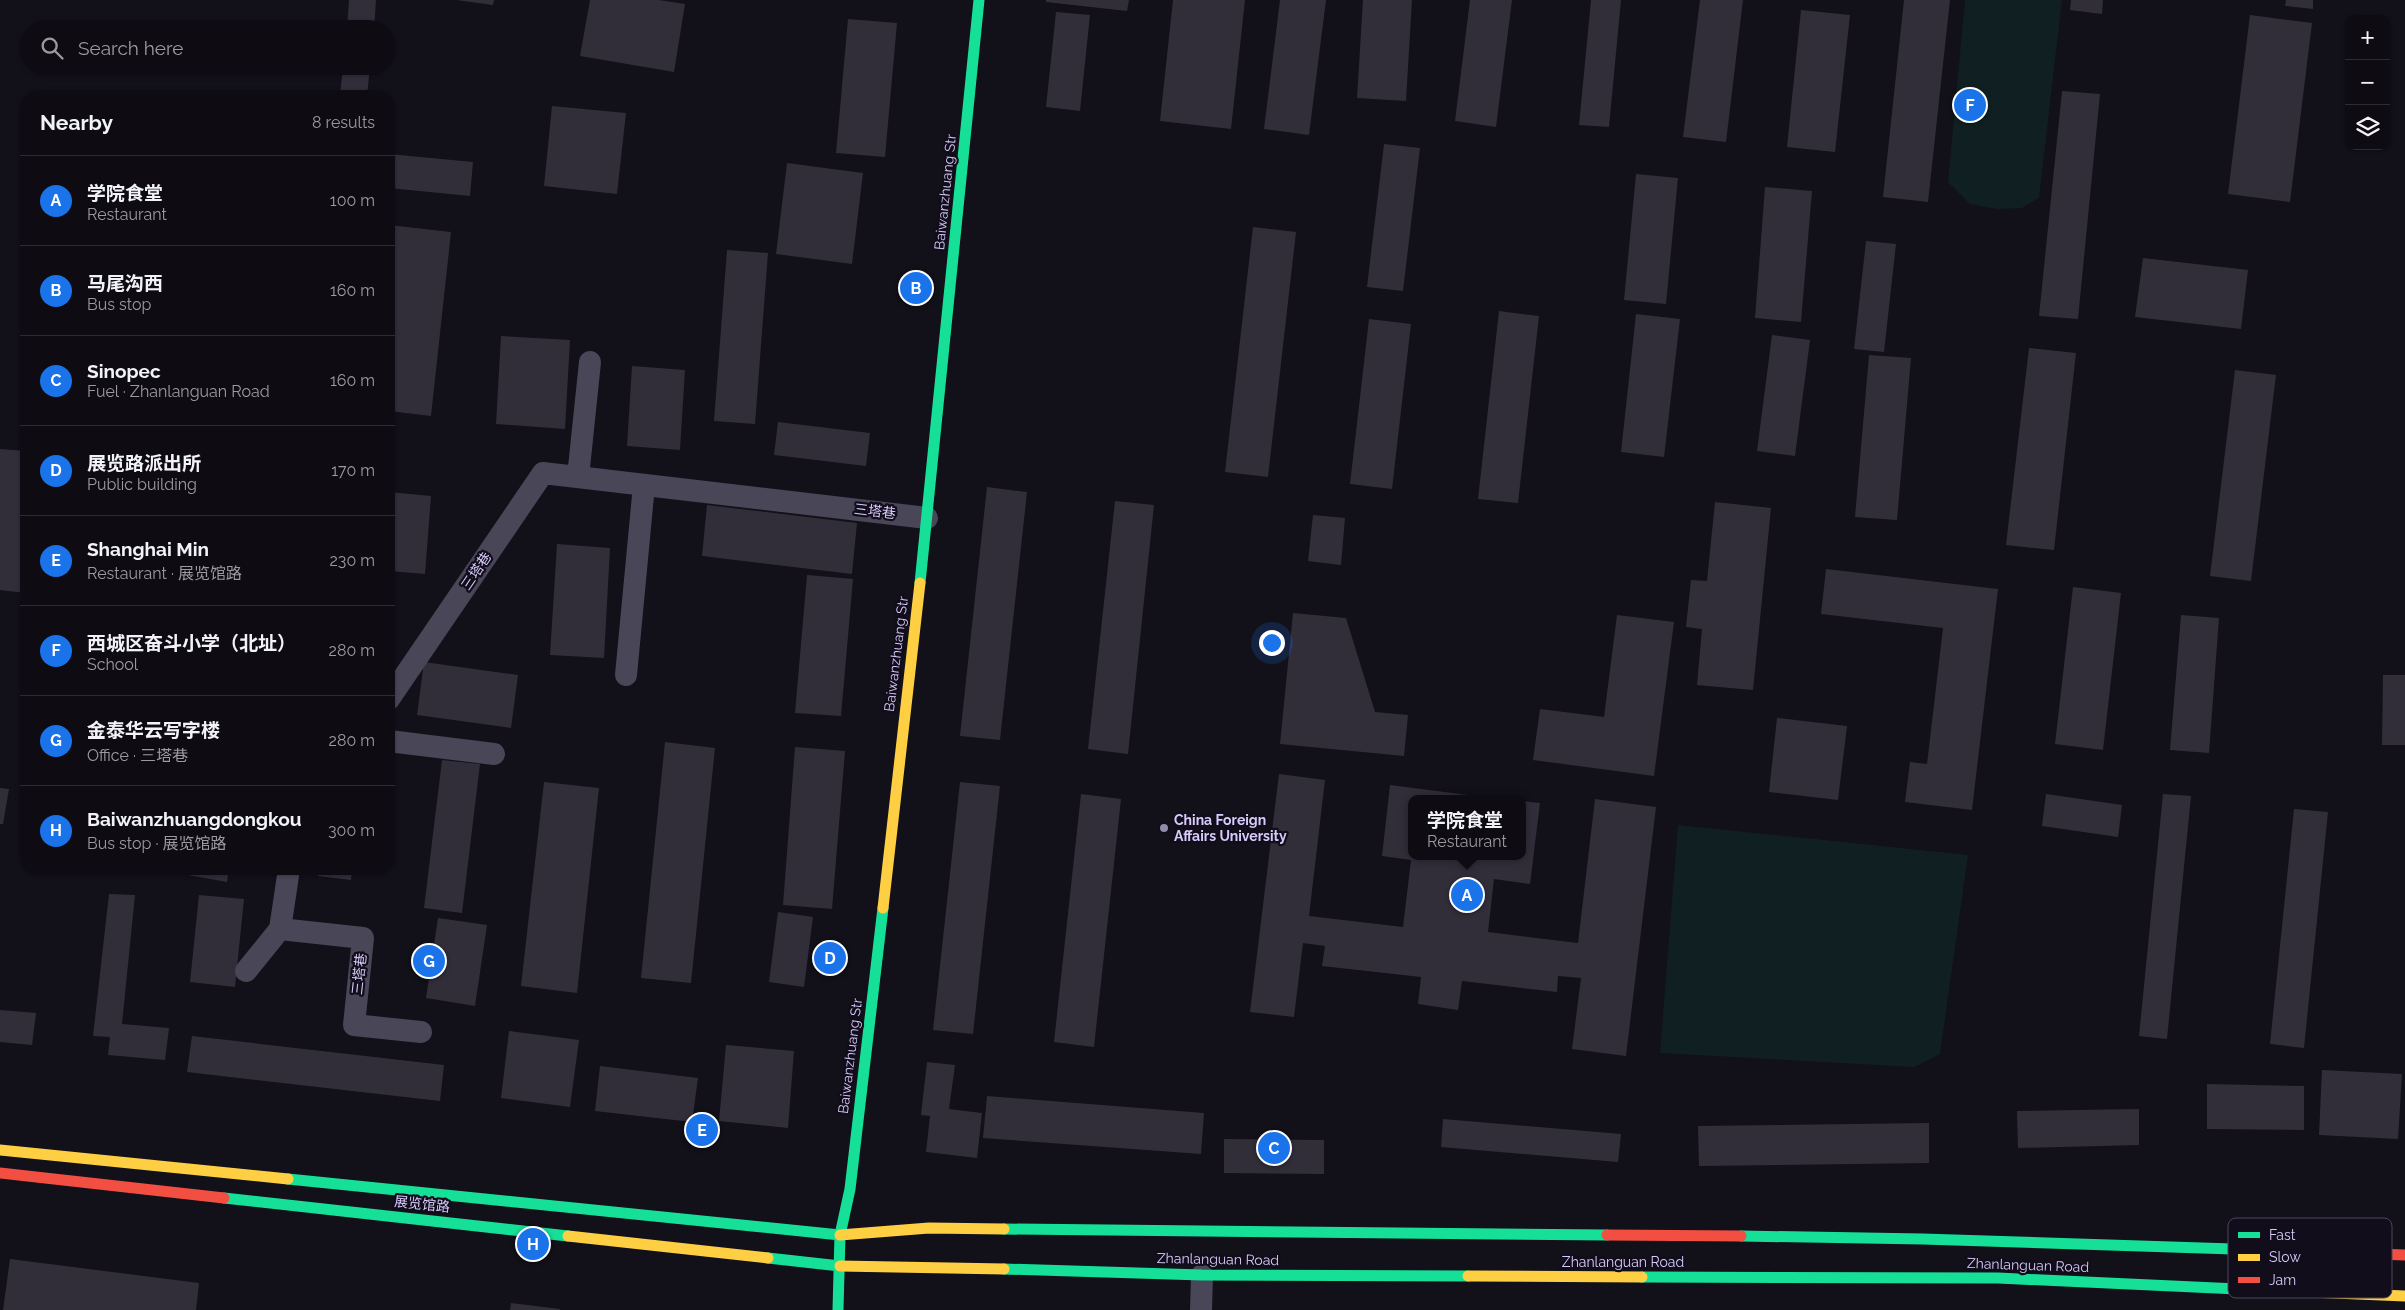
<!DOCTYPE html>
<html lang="en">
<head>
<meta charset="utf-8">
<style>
  :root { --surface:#0e0c12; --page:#1c1a20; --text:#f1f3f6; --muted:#9b9b9f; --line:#2e2c32; --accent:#1a73e8 }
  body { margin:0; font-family:Raleway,"Noto Sans SC",sans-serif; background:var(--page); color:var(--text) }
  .controls { position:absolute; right:15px; top:15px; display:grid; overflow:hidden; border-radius:10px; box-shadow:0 1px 4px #0004 }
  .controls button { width:45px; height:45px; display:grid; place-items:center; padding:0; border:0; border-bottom:1px solid var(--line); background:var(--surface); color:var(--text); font:25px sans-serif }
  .you { position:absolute; left:1271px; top:642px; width:18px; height:18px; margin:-12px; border:4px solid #fff; border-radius:50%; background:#1a73e8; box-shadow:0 0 0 8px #1a73e833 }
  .badge { display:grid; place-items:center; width:32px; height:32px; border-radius:50%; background:var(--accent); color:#fff; font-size:16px; font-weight:700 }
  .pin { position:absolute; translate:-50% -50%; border:2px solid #fff; box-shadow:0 1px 5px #0006 }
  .popup { position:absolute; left:1408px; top:795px; width:118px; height:65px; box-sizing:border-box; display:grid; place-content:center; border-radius:10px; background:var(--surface); filter:drop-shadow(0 1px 4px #0005); font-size:16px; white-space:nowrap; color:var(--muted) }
  .popup b { font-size:19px; color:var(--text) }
  .popup::after { content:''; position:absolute; left:50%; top:100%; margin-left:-10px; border:10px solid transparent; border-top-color:var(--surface) }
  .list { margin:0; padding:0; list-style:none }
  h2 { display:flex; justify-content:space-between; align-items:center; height:65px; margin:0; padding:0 20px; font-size:21px }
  h2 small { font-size:16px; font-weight:400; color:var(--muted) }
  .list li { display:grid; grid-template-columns:32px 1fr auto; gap:15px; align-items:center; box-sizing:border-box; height:90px; padding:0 20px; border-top:1px solid var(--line) }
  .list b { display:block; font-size:19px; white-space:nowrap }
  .list p { margin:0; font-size:16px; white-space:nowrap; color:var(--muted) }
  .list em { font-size:16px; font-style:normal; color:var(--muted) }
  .icon { flex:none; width:28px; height:28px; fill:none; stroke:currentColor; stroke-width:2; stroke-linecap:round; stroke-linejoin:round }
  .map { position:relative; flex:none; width:2405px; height:1310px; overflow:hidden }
  .search { position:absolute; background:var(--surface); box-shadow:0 1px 4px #0004; left:20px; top:20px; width:375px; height:55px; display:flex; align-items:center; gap:12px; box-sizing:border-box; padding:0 18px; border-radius:28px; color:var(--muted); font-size:19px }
  .panel { position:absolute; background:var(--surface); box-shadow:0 1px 4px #0004; left:20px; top:90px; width:375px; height:785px; border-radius:20px }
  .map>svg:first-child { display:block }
  .green { fill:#102022 }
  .building { fill:#312e3a }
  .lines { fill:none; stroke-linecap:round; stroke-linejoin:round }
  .street { stroke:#484657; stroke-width:22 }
  .fast { stroke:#16e098; stroke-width:11 }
  .slow { stroke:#ffcf43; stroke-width:11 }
  .jam { stroke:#f24e42; stroke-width:11 }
  .poi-dot { fill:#928aab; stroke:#110d1b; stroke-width:2 }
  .labels { text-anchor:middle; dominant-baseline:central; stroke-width:4.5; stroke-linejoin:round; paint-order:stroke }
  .street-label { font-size:14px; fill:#d7cbfa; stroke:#110d1b }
  .poi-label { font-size:14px; font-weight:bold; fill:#d7cbfa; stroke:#110d1b; text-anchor:start }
  .key { fill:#110d1b; stroke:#4c465e; stroke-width:1 }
  .key-label { font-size:14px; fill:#d7cbfa }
</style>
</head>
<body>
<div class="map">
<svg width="2405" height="1310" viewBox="0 0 2405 1310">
  <rect width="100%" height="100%" fill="#121018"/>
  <path class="green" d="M 1965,0 L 2062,0 L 2039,198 L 2022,208 L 1997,209 L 1970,204 L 1948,182 Z
    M 1678,825 L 1968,855 L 1940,1054 L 1914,1067 L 1660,1053 Z"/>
  <path class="building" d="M 349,0 L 376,0 L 374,29 L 347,29 Z
    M 456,0 L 494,0 L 493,5 Z
    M 590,0 L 659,0 L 685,4 L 674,72 L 580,56 Z
    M 1046,0 L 1129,0 L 1127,11 L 1046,2 Z
    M 1173,0 L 1245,0 L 1231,129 L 1160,121 Z
    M 1280,0 L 1326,0 L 1309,135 L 1264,129 Z
    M 1363,0 L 1412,0 L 1406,101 L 1357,98 Z
    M 1470,0 L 1512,0 L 1496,127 L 1455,121 Z
    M 1591,0 L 1621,0 L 1609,127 L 1579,125 Z
    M 1700,0 L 1743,0 L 1726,142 L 1683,137 Z
    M 1904,0 L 1950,0 L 1928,202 L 1883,197 Z
    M 2071,0 L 2103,0 L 2102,14 L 2070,10 Z
    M 2286,0 L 2313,0 L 2313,9 L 2285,6 Z
    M 1801,10 L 1850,15 L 1835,152 L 1787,147 Z
    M 1056,12 L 1090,15 L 1080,111 L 1046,107 Z
    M 2250,15 L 2312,23 L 2290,202 L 2228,194 Z
    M 848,19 L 897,23 L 885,157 L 836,153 Z
    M 343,66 L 370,66 L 367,96 L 340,96 Z
    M 2062,91 L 2100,94 L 2078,319 L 2039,316 Z
    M 552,106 L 626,113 L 617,194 L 544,186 Z
    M 1384,144 L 1420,148 L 1403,291 L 1367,287 Z
    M 389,154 L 473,162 L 470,196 L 389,188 Z
    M 787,163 L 863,173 L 852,264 L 776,254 Z
    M 1636,174 L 1678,178 L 1666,304 L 1624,300 Z
    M 1765,187 L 1812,191 L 1801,322 L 1755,318 Z
    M 389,225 L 451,232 L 431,416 L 389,411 Z
    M 1253,227 L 1296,232 L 1268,477 L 1225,472 Z
    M 1866,241 L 1896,244 L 1884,352 L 1854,349 Z
    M 727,250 L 768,253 L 755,424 L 714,421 Z
    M 2143,258 L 2248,270 L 2241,329 L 2135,317 Z
    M 1499,311 L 1539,316 L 1518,503 L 1478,499 Z
    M 1636,314 L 1680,319 L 1664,457 L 1621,452 Z
    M 1369,319 L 1411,324 L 1392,489 L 1350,484 Z
    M 1772,335 L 1810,340 L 1795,456 L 1757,451 Z
    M 501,336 L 570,340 L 565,429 L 496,424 Z
    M 2029,348 L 2076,353 L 2054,550 L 2006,545 Z
    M 1869,355 L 1911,358 L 1897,520 L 1855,517 Z
    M 632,366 L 685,370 L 680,450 L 627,446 Z
    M 2235,370 L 2276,375 L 2251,581 L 2210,576 Z
    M 778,422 L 870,433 L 866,466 L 774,455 Z
    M 0,449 L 26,451 L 26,593 L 0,590 Z
    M 987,487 L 1027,492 L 1000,740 L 960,736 Z
    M 389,492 L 431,496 L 425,574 L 389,571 Z
    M 1115,501 L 1154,505 L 1128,754 L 1088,749 Z
    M 1715,502 L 1771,508 L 1753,690 L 1697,685 L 1702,629 L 1686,627 L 1691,580 L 1707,581 Z
    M 707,505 L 857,523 L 852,574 L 702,556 Z
    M 1313,515 L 1345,518 L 1341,565 L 1308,561 Z
    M 557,544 L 610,548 L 604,658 L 550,655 Z
    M 1826,569 L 1998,589 L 1972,810 L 1905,802 L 1910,762 L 1927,764 L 1943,628 L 1821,614 Z
    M 807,575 L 853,579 L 841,716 L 795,713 Z
    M 2073,587 L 2121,593 L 2103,750 L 2055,744 Z
    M 1293,613 L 1346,618 L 1375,712 L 1408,715 L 1404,756 L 1280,744 Z
    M 1617,615 L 1674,622 L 1654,776 L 1533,760 L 1540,709 L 1604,717 Z
    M 2181,615 L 2219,618 L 2209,753 L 2170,750 Z
    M 424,662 L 518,675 L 511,728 L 417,715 Z
    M 2383,675 L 2405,675 L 2405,745 L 2382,745 Z
    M 1777,718 L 1847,726 L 1838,800 L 1769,792 Z
    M 665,742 L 715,748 L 691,983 L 641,978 Z
    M 795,747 L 845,751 L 832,909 L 783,905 Z
    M 442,760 L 480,764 L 462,913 L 424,908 Z
    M 1279,774 L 1325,780 L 1309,916 L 1403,927 L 1411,860 L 1382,856 L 1390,785 L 1491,798 L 1412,799 L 1412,856 L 1522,856 L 1522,801 L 1540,803 L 1530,884 L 1494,879 L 1488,932 L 1578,943 L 1595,799 L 1656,807 L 1626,1056 L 1572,1049 L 1581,978 L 1558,976 L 1557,992 L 1462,981 L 1458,1010 L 1418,1004 L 1421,977 L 1322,966 L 1325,946 L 1303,943 L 1294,1017 L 1250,1012 Z
    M 544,782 L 599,788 L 577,993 L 521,986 Z
    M 960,782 L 1000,786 L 973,1034 L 933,1030 Z
    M 0,788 L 9,789 L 3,824 L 0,824 Z
    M 1081,794 L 1121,799 L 1094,1047 L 1054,1042 Z
    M 2046,794 L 2122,805 L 2118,837 L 2042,826 Z
    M 2163,794 L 2191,796 L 2167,1039 L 2139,1036 Z
    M 2294,809 L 2328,812 L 2304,1048 L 2270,1044 Z
    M 189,869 L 229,869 L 227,882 L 188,875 Z
    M 319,869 L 352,869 L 351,880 L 318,876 Z
    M 109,894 L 135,895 L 122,1024 L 169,1028 L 165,1060 L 108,1055 L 110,1037 L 93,1036 Z
    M 199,895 L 244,899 L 235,987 L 190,982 Z
    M 778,912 L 813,917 L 804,987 L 769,982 Z
    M 438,918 L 487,925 L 475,1006 L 426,998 Z
    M 0,1010 L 36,1013 L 32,1045 L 0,1042 Z
    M 509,1031 L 579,1040 L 570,1107 L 501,1098 Z
    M 192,1036 L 444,1065 L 440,1101 L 187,1072 Z
    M 726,1045 L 794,1051 L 788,1128 L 719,1121 Z
    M 927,1062 L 955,1065 L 949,1109 L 982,1113 L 977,1158 L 926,1152 L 930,1116 L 921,1115 Z
    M 600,1066 L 698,1078 L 692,1122 L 595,1111 Z
    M 2322,1070 L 2402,1074 L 2398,1139 L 2319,1135 Z
    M 2207,1084 L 2304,1086 L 2304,1130 L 2207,1129 Z
    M 987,1096 L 1204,1113 L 1201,1154 L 983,1138 Z
    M 2139,1109 L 2139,1145 L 2018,1148 L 2017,1111 Z
    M 1443,1119 L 1621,1134 L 1618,1162 L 1441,1147 Z
    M 1929,1123 L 1929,1163 L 1699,1166 L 1698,1126 Z
    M 1224,1139 L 1324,1140 L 1324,1174 L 1224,1173 Z
    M 10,1259 L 199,1283 L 196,1310 L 3,1310 Z
    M 511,1303 L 560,1309 L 560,1310 L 510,1310 Z"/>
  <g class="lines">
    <path class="street" d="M 578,477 L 590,362
      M 626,675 L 644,485
      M 389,699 L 543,473 L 927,518
      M 389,741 L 494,754
      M 280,929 L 363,938 L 354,1025 L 421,1032
      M 246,971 L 280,929 L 289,869
      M 1201,1310 L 1202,1275"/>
    <path class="fast" d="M 920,583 L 979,0
      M 288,1179 L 840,1235
      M 224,1198 L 568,1236
      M 1004,1229 L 1607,1235
      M 1741,1236 L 1923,1239 L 2233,1249
      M 768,1258 L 840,1266
      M 1004,1269 L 1202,1275 L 1468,1276
      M 1642,1277 L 1998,1278 L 2259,1290
      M 838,1310 L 840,1235 L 850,1189 L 883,908"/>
    <path class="slow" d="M 883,908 L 920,583
      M 0,1150 L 288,1179
      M 840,1235 L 929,1228 L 1004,1229
      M 568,1236 L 768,1258
      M 840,1266 L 1004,1269
      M 1468,1276 L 1642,1277
      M 2259,1290 L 2405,1296"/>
    <path class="jam" d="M 0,1173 L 224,1198
      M 1607,1235 L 1741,1236
      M 2233,1249 L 2405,1255"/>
  </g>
  <circle class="poi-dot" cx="1164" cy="828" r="5"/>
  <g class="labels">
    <g class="street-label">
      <text transform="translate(945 192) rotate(-84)">Baiwanzhuang Str</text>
      <text transform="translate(875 511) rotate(7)">三塔巷</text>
      <text transform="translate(476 571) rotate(-56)">三塔巷</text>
      <text transform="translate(896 654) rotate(-83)">Baiwanzhuang Str</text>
      <text transform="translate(359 974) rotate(-84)">三塔巷</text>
      <text transform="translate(850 1056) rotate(-83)">Baiwanzhuang Str</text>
      <text transform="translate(422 1204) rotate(6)">展览馆路</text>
      <text transform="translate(1218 1259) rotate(1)">Zhanlanguan Road</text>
      <text x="1623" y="1262">Zhanlanguan Road</text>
      <text transform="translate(2028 1265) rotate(2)">Zhanlanguan Road</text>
    </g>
    <g class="poi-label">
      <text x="1174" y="820">China Foreign<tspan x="1174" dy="16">Affairs University</tspan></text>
    </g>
  </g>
  <rect x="2228" y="1218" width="164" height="80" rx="8" class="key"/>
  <rect x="2238" y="1232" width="22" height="6" fill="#16e098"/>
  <rect x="2238" y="1254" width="22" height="7" fill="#ffcf43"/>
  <rect x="2238" y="1277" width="22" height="6" fill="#f24e42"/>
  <g class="key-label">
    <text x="2269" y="1240">Fast</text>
    <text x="2269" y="1262">Slow</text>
    <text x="2269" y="1285">Jam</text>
  </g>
</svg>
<div class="controls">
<button>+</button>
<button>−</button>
<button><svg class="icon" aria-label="layers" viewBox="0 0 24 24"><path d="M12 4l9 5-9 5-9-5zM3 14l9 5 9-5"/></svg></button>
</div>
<div class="you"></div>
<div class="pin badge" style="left:1467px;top:895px">A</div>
<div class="popup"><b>学院食堂</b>Restaurant</div>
<div class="pin badge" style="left:916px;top:288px">B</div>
<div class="pin badge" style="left:1274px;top:1148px">C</div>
<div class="pin badge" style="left:830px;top:958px">D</div>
<div class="pin badge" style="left:702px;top:1130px">E</div>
<div class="pin badge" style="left:1970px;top:105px">F</div>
<div class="pin badge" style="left:429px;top:961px">G</div>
<div class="pin badge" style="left:533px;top:1244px">H</div>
<div class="search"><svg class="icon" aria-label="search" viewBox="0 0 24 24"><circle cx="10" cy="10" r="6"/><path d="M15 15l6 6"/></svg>Search here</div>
<section class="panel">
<h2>Nearby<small>8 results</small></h2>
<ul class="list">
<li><span class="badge">A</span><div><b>学院食堂</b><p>Restaurant</p></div><em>100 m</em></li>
<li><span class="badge">B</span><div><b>马尾沟西</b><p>Bus stop</p></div><em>160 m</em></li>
<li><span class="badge">C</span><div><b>Sinopec</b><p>Fuel · Zhanlanguan Road</p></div><em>160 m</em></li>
<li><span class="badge">D</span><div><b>展览路派出所</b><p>Public building</p></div><em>170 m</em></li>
<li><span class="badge">E</span><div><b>Shanghai Min</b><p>Restaurant · 展览馆路</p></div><em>230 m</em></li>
<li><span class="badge">F</span><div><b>西城区奋斗小学（北址）</b><p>School</p></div><em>280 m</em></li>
<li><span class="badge">G</span><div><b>金泰华云写字楼</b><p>Office · 三塔巷</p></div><em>280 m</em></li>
<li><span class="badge">H</span><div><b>Baiwanzhuangdongkou</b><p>Bus stop · 展览馆路</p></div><em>300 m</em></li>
</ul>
</section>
</div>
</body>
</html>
